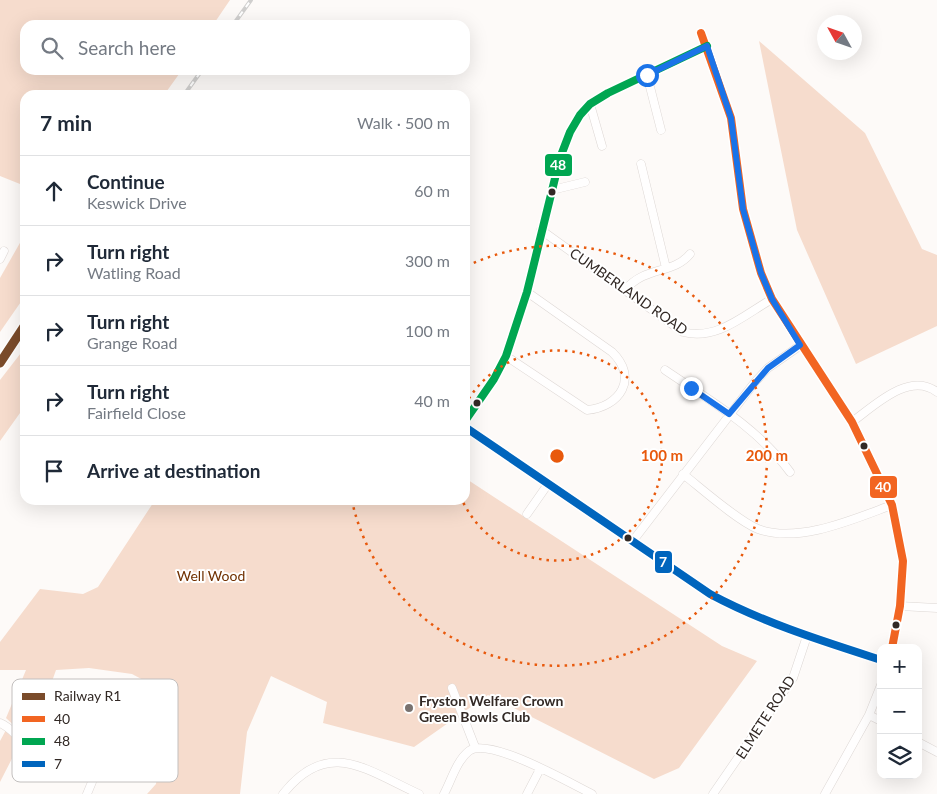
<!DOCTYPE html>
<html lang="en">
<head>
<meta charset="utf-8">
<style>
  :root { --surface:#fff; --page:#f2f2f3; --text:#1f2937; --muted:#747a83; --line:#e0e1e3 }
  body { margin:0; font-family:Lato,sans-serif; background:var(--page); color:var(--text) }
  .controls { position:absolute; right:15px; bottom:15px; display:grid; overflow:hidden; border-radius:10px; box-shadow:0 5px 20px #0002 }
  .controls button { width:45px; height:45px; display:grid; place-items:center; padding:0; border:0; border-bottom:1px solid var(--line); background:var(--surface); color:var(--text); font:25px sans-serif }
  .compass { position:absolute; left:817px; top:15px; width:45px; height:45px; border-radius:50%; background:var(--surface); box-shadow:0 5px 20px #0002; rotate:310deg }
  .stop { position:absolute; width:15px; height:15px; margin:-11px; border:4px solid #1a73e8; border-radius:50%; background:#fff }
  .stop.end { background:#1a73e8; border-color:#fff; box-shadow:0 1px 5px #0008 }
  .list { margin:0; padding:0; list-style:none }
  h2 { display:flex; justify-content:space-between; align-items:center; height:65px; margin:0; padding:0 20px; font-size:21px }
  h2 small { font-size:16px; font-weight:400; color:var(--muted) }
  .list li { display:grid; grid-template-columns:32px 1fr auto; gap:15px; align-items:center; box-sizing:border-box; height:70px; padding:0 20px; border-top:1px solid var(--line) }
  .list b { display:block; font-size:19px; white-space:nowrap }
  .list p { margin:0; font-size:16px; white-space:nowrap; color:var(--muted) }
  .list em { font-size:16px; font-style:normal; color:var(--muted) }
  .icon { flex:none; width:28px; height:28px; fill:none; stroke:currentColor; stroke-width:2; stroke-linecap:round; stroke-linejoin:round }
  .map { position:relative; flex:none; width:937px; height:794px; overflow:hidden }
  .search { position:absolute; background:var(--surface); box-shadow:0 5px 20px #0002; left:20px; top:20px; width:450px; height:55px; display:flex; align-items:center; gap:12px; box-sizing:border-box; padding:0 18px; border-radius:15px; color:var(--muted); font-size:19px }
  .panel { position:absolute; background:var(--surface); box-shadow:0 5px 20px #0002; left:20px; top:90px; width:450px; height:415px; border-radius:15px }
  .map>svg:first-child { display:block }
  .green { fill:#f6dccd }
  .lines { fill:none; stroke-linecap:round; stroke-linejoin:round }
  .minor-casing { stroke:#ddd7d4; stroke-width:9 }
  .minor { stroke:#fffefe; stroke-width:8 }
  .rail-casing { stroke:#d0cfce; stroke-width:4 }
  .rail { stroke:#fff; stroke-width:2; stroke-dasharray:5.5; stroke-linecap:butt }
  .bus-1-casing { stroke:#fff; stroke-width:11 }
  .bus-2-casing { stroke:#fff; stroke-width:11 }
  .bus-3-casing { stroke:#fff; stroke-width:11 }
  .bus-1 { stroke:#f26522; stroke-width:8 }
  .bus-2 { stroke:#00a651; stroke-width:8 }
  .bus-3 { stroke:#0065bd; stroke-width:8 }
  .rail-1-casing { stroke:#fff; stroke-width:12 }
  .rail-1 { stroke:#7a4b2a; stroke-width:9 }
  .route { stroke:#1a73e8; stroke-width:6 }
  .ring { fill:none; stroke:#e8590c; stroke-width:2.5; stroke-dasharray:2.5 5 }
  .bus-dot { fill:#322925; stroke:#fff; stroke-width:2 }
  .poi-dot { fill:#79726f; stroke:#fff; stroke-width:2 }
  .labels { text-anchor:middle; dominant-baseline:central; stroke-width:4; stroke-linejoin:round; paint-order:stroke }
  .street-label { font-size:14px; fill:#322925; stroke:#fff }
  .park-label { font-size:14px; fill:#703000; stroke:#fff }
  .poi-label { font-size:14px; font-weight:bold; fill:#322925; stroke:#fff; text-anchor:start }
  .key { fill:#fff; stroke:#c2bfbe; stroke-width:1 }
  .key-label { font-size:14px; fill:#322925 }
  .centre { fill:#e8590c; stroke:#fff; stroke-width:2.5 }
  .ring-label { font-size:15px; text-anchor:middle; font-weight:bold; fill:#e8590c; stroke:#fff; stroke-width:4; stroke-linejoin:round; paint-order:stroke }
  .line-badge { stroke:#fff; stroke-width:2 }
  .badge-label { font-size:14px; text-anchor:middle; font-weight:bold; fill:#fff }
</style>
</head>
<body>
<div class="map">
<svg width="937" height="794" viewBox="0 0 937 794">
  <rect width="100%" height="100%" fill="#fdfaf8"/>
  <path class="green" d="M 0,0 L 230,0 L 213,25 L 25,25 L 25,70 L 182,70 L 164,95 L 25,95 L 25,186 L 0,176 Z
    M 759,41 L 865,133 L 922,249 L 937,255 L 937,326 L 856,364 L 797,230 Z
    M 25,234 L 25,296 L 0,332 L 0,278 Z
    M 24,349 L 25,406 L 0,441 L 0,380 Z
    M 465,478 L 722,646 L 757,661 L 679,768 L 654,779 L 488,695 L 414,747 L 323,723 L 327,702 L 271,676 L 247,732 L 240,794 L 147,794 L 156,784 L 164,727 L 163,712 L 147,682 L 132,674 L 89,668 L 56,670 L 44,704 L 30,736 L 24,735 L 6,718 L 26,670 L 0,670 L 0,642 L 40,589 L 83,594 L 98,587 L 155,500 L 465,500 Z
    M 6,730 L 20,743 L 0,782 L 0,741 Z"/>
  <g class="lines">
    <g class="minor-casing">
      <path id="minor" d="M 701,33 L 731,118 L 743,209 L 761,273 L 772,299 L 852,422 L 892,505 L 903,561 L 900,606 L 892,648
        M 647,75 L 661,130
        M 590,104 L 602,146
        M 641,164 L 666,268
        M 552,190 L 585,182
        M 541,230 L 683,332 C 717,341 744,315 772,299
        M 0,259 L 4,251
        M 625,290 C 646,265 673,275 690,254
        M 506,356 L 587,410 C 620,407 639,378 612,352 L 527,292
        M 665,370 C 709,400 758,428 790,472
        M 465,421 L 494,379 L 506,356 L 527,292 L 560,158 L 570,132 L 580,115 L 590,104 L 608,93 L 707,46
        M 852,422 C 874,406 909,371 937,392
        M 465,427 L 710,594 C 764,623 822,641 881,660
        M 683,474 C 702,489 738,521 758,529 C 798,544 854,519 892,505
        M 527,514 L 548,484
        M 632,542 L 755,382 L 768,368 L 801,345
        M 900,606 L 937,608
        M 452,688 L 475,747
        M 869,715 L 881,721
        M 0,723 C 12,728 17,738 27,744 C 49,757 102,766 124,751 L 130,723 C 121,707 109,709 93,707
        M 918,742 L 937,752
        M 31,746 L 38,735
        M 87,794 L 92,782 L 95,757
        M 283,794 C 328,737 366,770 419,794
        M 444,794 C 451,781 457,760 469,751 C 488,736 570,783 592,794
        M 527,794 L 540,769
        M 713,794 L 793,678 L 807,636
        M 825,794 L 869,715 L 881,685"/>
    </g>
    <use href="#minor" class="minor"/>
    <g class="rail-casing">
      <path id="rail" d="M 233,25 L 251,0
        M 184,95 L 202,70
        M 0,363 L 25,325"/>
    </g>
    <use href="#rail" class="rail"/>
    <g class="bus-1-casing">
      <path id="bus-1" d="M 701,33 L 731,118 L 743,209 L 761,273 L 772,299 L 852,422 L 892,505 L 903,561 L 900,606 L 892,648"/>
    </g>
    <g class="bus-2-casing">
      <path id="bus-2" d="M 465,421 L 494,379 L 506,356 L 527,292 L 560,158 L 570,132 L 580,115 L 590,104 L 608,93 L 707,46"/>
    </g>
    <g class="bus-3-casing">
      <path id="bus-3" d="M 465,427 L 710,594 C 764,623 822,641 881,660"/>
    </g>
    <use href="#bus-1" class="bus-1"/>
    <use href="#bus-2" class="bus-2"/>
    <use href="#bus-3" class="bus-3"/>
    <g class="rail-1-casing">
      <path id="rail-1" d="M 0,363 L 25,325"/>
    </g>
    <use href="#rail-1" class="rail-1"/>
  </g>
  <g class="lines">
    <path class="route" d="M 647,75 L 707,46 L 731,118 L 743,209 L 761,273 L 772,299 L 800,345 L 768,368 L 729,414 L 691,388"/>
  </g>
  <g class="ring">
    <path d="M465 405A105 105 0 1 1 462 500"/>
    <path d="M467 266A210 210 0 1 1 352 501"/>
  </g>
  <g class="bus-dot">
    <circle cx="552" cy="192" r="4.5"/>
    <circle cx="477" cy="403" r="4.5"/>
    <circle cx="864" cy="446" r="4.5"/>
    <circle cx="628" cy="538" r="4.5"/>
    <circle cx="896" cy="625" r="4.5"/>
  </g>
  <circle class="poi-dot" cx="409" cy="708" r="5"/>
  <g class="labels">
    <g class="street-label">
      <text transform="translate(629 291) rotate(35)">CUMBERLAND ROAD</text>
      <text transform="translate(765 717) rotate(-57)">ELMETE ROAD</text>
    </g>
    <g class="park-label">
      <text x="211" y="575">Well Wood</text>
    </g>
    <g class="poi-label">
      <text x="419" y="700">Fryston Welfare Crown<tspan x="419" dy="16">Green Bowls Club</tspan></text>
    </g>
  </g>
  <rect x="12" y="679" width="166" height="103" rx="8" class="key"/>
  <rect x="22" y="693" width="23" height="7" fill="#7a4b2a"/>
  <rect x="22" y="716" width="23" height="6" fill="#f26522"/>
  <rect x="22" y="738" width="23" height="7" fill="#00a651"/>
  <rect x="22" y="761" width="23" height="6" fill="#0065bd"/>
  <g class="key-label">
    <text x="54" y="701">Railway R1</text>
    <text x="54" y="724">40</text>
    <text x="54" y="746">48</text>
    <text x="54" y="769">7</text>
  </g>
  <circle cx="557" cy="456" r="8" class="centre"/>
  <g class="ring-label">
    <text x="662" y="461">100 m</text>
    <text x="767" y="461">200 m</text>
  </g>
  <g class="line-badge">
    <rect x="544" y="153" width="29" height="24" rx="5" fill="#00a651"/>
    <rect x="869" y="475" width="29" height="24" rx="5" fill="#f26522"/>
    <rect x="654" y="550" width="19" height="24" rx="5" fill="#0065bd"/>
  </g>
  <g class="badge-label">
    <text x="558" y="170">48</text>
    <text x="883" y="492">40</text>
    <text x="663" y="567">7</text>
  </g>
</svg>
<div class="controls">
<button>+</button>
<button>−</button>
<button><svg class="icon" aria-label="layers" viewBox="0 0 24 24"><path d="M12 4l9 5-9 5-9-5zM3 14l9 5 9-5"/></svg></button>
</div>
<svg class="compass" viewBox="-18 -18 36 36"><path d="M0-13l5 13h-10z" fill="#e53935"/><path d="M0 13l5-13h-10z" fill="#747a83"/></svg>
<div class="stop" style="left:647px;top:75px"></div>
<div class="stop end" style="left:691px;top:388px"></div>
<div class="search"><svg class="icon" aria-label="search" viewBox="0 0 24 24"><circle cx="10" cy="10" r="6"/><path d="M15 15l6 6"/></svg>Search here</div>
<section class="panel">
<h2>7 min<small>Walk · 500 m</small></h2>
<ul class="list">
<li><svg class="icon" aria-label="ahead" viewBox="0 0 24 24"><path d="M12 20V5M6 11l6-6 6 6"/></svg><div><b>Continue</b><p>Keswick Drive</p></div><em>60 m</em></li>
<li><svg class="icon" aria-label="right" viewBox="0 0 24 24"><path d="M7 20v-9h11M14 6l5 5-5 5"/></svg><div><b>Turn right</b><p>Watling Road</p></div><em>300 m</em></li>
<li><svg class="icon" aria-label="right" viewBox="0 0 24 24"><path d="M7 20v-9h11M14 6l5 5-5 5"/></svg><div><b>Turn right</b><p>Grange Road</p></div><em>100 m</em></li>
<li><svg class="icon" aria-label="right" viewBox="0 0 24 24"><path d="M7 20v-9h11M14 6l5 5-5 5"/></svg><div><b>Turn right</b><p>Fairfield Close</p></div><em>40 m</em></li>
<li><svg class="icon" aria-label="arrive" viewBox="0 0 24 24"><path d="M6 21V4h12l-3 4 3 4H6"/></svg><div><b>Arrive at destination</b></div></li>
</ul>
</section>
</div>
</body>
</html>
